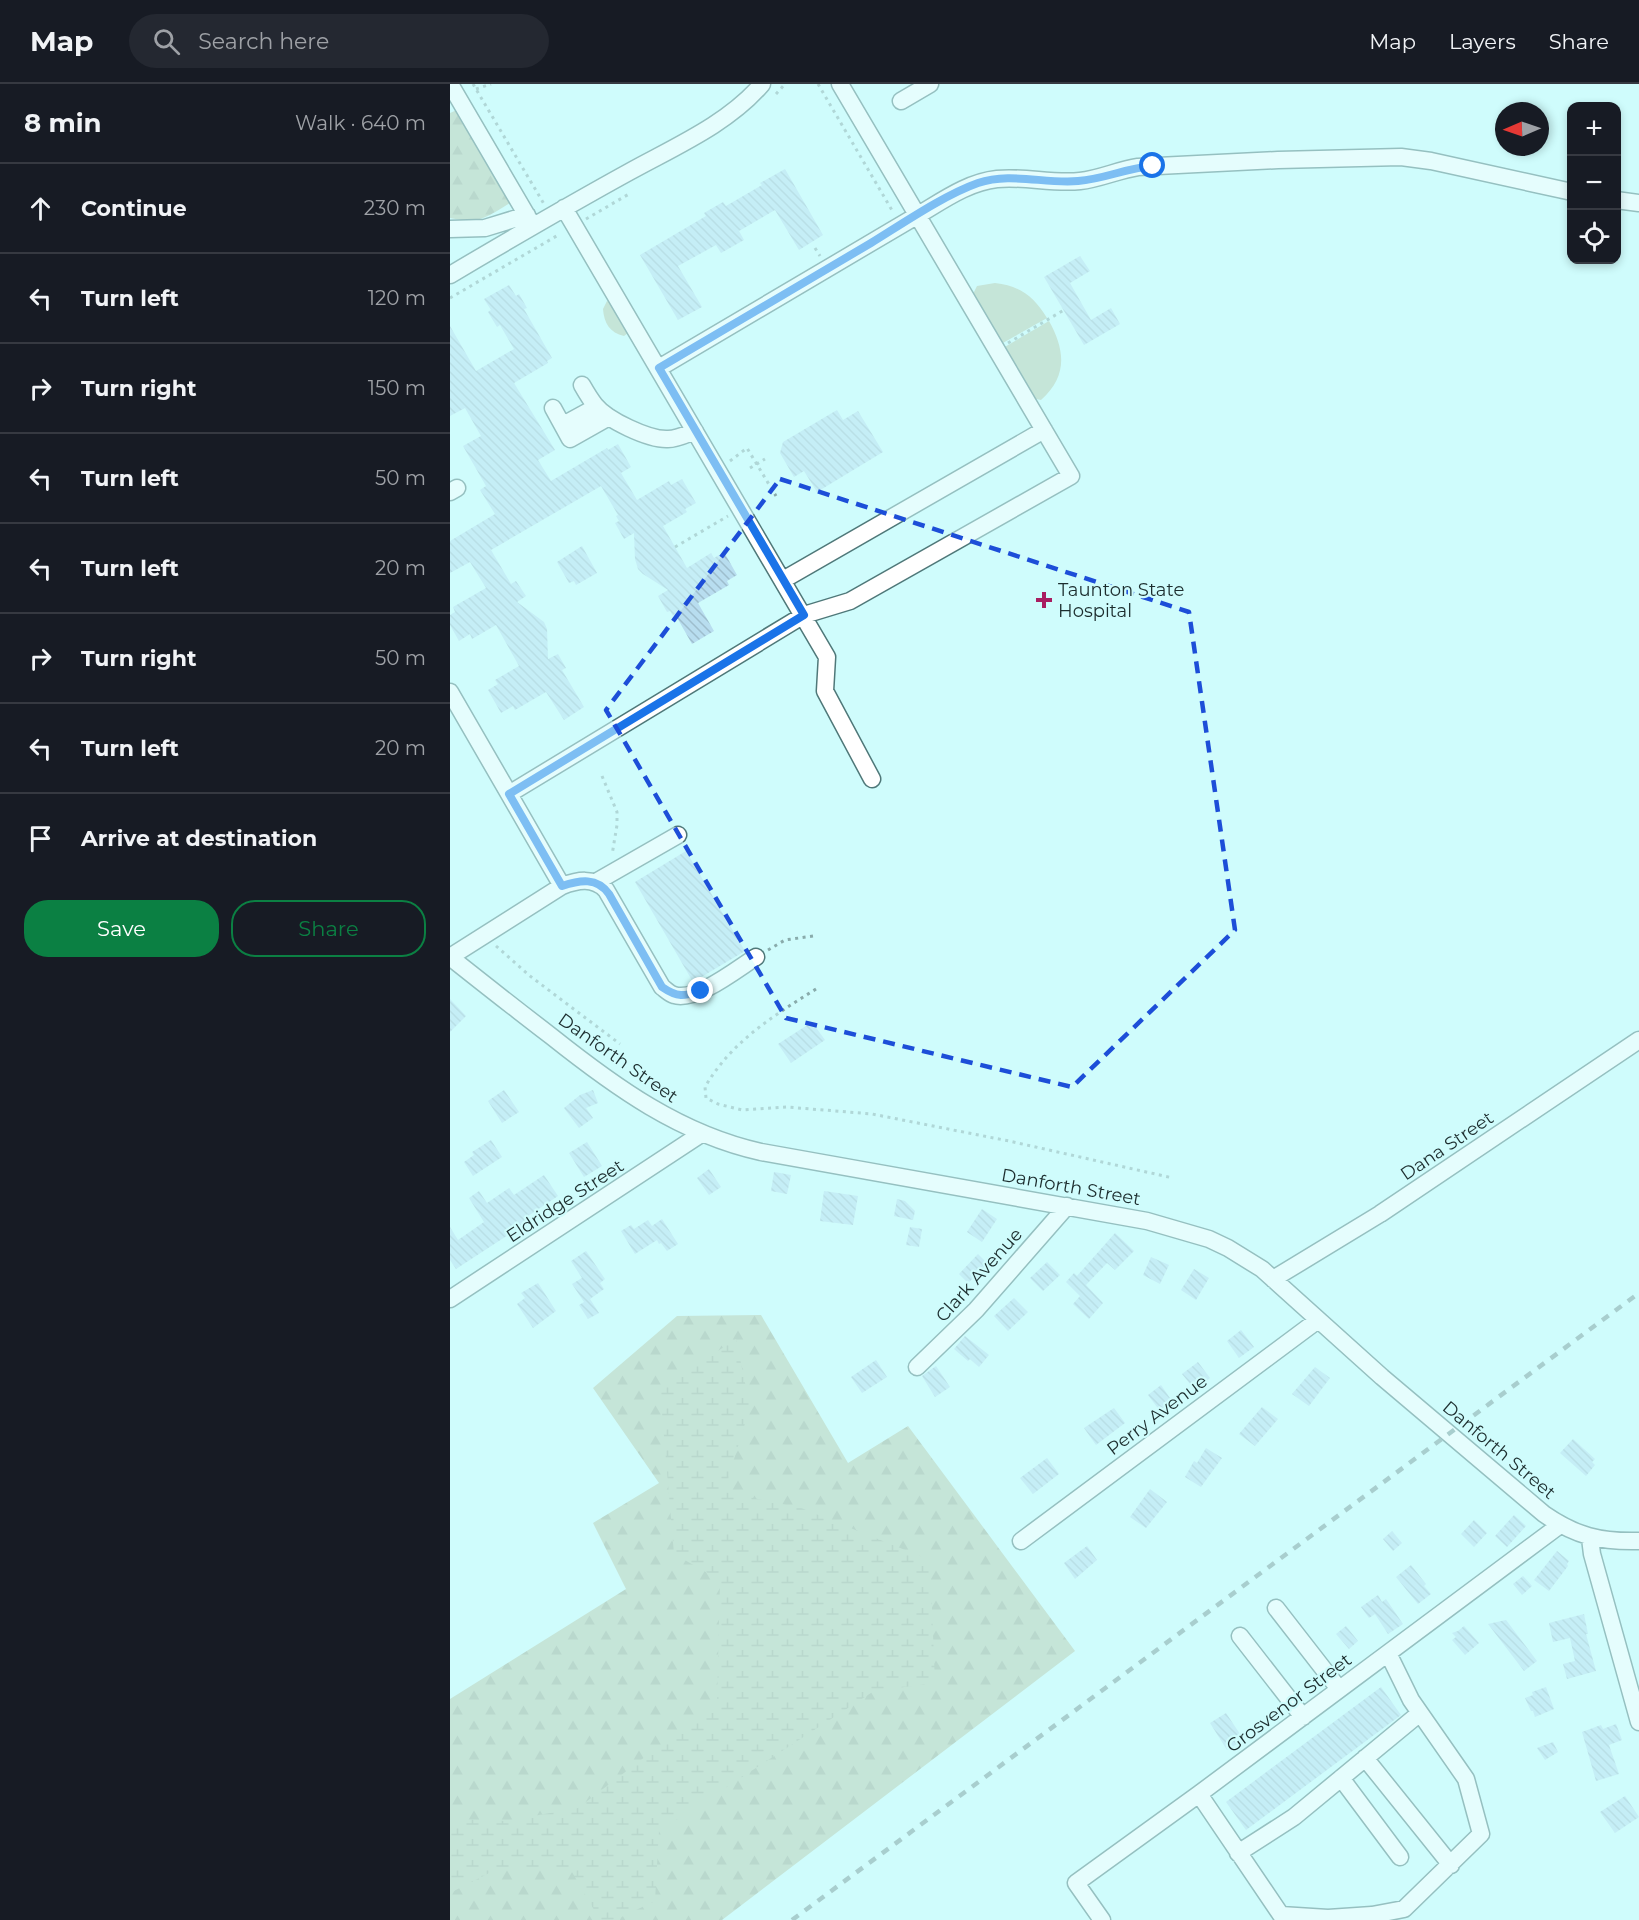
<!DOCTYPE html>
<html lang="en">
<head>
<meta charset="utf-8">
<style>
  :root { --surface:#171b24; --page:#242831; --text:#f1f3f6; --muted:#9ea1a6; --line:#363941; --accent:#0b8043 }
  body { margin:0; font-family:Montserrat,sans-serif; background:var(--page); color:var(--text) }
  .controls { position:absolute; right:18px; top:18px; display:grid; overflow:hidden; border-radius:12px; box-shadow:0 3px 9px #0003 }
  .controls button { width:54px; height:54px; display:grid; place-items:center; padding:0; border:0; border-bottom:2px solid var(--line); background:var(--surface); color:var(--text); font:30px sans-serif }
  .compass { position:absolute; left:1045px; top:18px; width:54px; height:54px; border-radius:50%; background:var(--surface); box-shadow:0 3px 9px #0003; rotate:268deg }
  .stop { position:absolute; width:18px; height:18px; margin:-14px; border:4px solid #1a73e8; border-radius:50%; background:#fff }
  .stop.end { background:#1a73e8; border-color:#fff; box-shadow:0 2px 6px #0008 }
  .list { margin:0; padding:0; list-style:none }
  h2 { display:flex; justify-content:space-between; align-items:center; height:78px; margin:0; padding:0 24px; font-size:26px }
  h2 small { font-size:20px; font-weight:400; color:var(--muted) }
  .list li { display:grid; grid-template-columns:39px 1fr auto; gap:18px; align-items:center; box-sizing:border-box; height:90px; padding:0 24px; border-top:2px solid var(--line) }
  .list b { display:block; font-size:22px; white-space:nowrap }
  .list em { font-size:20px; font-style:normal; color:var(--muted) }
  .actions { display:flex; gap:12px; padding:18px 24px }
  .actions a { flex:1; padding:14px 0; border:2px solid var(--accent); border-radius:24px; text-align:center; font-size:21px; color:var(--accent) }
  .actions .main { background:var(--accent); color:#fff }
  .icon { flex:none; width:33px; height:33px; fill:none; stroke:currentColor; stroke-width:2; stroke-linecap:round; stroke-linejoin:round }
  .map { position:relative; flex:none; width:1189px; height:1836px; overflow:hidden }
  header { display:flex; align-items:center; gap:36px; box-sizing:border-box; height:84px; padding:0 30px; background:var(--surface); border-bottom:2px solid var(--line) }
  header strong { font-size:28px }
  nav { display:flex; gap:33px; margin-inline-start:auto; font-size:21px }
  .search { width:420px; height:54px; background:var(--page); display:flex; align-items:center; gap:15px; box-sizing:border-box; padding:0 21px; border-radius:33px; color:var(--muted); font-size:22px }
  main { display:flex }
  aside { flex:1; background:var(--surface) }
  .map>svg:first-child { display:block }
  .green { fill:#b8c9ad }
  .forest { fill:url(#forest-firs) }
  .wetland { fill:url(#wetland-marsh) }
  .building { fill:url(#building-back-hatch) }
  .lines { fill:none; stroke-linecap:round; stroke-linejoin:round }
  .minor-casing { stroke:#4f7879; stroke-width:19 }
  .path { stroke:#89abab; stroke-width:3; stroke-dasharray:3 4.5; stroke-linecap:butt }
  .minor { stroke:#fff; stroke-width:16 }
  .rail { stroke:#789797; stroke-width:4.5; stroke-dasharray:8 8; stroke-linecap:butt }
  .route { stroke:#1a73e8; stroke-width:8 }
  .marked { fill:none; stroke:#1d4ed8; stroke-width:4.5; stroke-dasharray:12 8; stroke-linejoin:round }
  .poi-dot { fill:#a81d60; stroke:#cffcfc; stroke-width:2 }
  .labels { text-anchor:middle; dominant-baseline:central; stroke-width:4.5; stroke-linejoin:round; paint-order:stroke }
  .poi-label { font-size:18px; fill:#1c2d2e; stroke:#cffcfc; text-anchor:start }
  .street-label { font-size:18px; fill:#1c2d2e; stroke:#cffcfc }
</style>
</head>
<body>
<header>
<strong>Map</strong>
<div class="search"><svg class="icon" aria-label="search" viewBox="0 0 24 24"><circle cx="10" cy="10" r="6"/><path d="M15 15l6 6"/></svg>Search here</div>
<nav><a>Map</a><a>Layers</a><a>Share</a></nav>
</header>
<main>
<aside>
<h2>8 min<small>Walk · 640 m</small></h2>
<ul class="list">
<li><svg class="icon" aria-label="ahead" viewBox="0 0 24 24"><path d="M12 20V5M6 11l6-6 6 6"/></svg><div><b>Continue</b></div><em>230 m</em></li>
<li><svg class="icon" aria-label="left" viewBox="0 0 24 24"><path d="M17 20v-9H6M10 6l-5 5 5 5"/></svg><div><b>Turn left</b></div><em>120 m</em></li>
<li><svg class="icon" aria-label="right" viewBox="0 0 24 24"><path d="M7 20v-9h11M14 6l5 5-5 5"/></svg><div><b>Turn right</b></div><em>150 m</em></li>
<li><svg class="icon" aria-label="left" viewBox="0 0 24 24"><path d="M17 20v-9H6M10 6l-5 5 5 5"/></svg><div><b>Turn left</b></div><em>50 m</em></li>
<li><svg class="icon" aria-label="left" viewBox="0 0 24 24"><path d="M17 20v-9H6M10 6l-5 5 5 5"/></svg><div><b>Turn left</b></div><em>20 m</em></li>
<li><svg class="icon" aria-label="right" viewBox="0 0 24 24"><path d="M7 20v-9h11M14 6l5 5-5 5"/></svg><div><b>Turn right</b></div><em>50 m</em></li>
<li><svg class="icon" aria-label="left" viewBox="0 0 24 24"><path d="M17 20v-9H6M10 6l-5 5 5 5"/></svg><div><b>Turn left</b></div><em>20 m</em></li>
<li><svg class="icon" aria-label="arrive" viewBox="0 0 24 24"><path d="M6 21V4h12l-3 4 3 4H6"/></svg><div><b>Arrive at destination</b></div></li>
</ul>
<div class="actions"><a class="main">Save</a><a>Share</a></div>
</aside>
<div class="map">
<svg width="1189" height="1836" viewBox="0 0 1189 1836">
  <defs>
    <pattern id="forest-firs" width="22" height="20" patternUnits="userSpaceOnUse" patternTransform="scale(1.5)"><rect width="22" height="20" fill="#b8c9ad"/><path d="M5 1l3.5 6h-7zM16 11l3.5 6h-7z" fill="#9ead95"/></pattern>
    <pattern id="wetland-marsh" width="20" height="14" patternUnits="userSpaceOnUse" patternTransform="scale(1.5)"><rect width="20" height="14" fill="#b8c9ad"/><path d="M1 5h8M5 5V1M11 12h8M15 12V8" fill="none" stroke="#9ead95"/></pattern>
    <pattern id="building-back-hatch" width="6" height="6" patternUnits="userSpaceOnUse" patternTransform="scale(1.5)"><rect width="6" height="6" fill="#b8ddef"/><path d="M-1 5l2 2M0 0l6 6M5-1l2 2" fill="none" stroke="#9ebecd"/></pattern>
  </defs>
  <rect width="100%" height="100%" fill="#cffcfc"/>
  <path class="green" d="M 545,199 C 571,202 584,213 597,234 L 551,260 L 523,210 L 527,202 Z
    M 157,217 L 160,218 L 178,249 L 174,252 C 160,249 154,239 153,225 Z
    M 599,237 C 615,266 618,292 591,316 L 582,314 L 553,264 Z"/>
  <path class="forest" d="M 7,26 L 60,119 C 35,134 30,140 0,134 L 0,29 Z
    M 311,1231 L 398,1379 L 458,1342 L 625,1567 L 272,1836 L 0,1836 L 0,1615 L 176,1505 L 143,1439 L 209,1399 L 143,1304 L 227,1232 Z"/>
  <path class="wetland" d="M 286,1255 L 300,1323 L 274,1408 L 351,1424 L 480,1476 L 485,1599 L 424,1607 L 209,1747 L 205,1817 L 165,1836 L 150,1836 L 119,1783 L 47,1785 L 0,1809 L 0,1735 L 55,1737 L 128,1724 L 267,1618 L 270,1496 L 224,1470 L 210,1305 Z"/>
  <path class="building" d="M 335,85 L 373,151 L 349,166 L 325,126 L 289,147 L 294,156 L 271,169 L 266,161 L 228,182 L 252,223 L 228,236 L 190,171 L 256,132 L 254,129 L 273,118 L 276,122 L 312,101 L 310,99 Z
    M 630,172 L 640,187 L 620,199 L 641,236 L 661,224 L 670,240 L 634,261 L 594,193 Z
    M 59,201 L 66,212 L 69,210 L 77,224 L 74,225 L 102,274 L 97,277 L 98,279 L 64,299 L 105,366 L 88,376 L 101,397 L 157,364 L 158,366 L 168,360 L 181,383 L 171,389 L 187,416 L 219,397 L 221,401 L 232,395 L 246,419 L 235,425 L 237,428 L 213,442 L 237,484 L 261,469 L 264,474 L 274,468 L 287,491 L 277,497 L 279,501 L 248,519 L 264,547 L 242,560 L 225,530 L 223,532 L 220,527 L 217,528 L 208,512 L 218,506 L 193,490 L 188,485 L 185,475 L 184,449 L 174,455 L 165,439 L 169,437 L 166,432 L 168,431 L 151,402 L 41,466 L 61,500 L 66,497 L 76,512 L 67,518 L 94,538 L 97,545 L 98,575 L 108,570 L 116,584 L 112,586 L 134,623 L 114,636 L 96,608 L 65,626 L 63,622 L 51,629 L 38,606 L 48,600 L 45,596 L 69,582 L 46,541 L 22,555 L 20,550 L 9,557 L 0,541 L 0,531 L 5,528 L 3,523 L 36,504 L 20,478 L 0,489 L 0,457 L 45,430 L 30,406 L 36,402 L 13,362 L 31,352 L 15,324 L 0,332 L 0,242 L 26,287 L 64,265 L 50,241 L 47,243 L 38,228 L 41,226 L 34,215 Z
    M 387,326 L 393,336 L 408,327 L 433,368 L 367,408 L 354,387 L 344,393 L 330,369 L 333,358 Z
    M 132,462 L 147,489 L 126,501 L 124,497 L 119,499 L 107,478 Z
    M 236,767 L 295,867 L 243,898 L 185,798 Z
    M 0,915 L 16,932 L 0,948 Z
    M 362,938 L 375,956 L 341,979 L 328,960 Z
    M 54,1006 L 69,1028 L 52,1039 L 38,1017 Z
    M 143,1006 L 148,1019 L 136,1024 L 143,1034 L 129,1044 L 114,1024 L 130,1011 Z
    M 41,1056 L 52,1073 L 23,1092 L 14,1078 L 24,1071 L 22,1068 Z
    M 137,1058 L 152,1082 L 134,1093 L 119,1069 Z
    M 259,1085 L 271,1103 L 259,1111 L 247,1094 Z
    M 324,1088 L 341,1091 L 337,1110 L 321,1107 Z
    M 94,1091 L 108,1112 L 78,1132 L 81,1136 L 6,1185 L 0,1176 L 0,1143 L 8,1156 L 34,1138 L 19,1114 L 29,1107 L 37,1119 L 59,1104 L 64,1111 Z
    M 374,1107 L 408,1112 L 403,1141 L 370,1137 Z
    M 447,1115 L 455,1117 L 465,1127 L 463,1136 L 444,1132 Z
    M 532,1125 L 547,1135 L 532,1158 L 517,1148 Z
    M 212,1135 L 228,1160 L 217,1167 L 211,1159 L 209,1160 L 207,1156 L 185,1170 L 171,1147 L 181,1141 L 184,1145 L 198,1136 L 202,1142 Z
    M 460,1143 L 472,1145 L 469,1163 L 456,1161 Z
    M 665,1149 L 684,1167 L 665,1186 L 657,1179 L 636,1201 L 653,1219 L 639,1235 L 623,1220 L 630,1212 L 616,1198 L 624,1189 L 627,1192 Z
    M 136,1167 L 155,1195 L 150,1199 L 154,1205 L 140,1215 L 149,1229 L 138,1235 L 129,1221 L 134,1218 L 122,1200 L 132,1194 L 121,1177 Z
    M 528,1170 L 538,1180 L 518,1199 L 509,1190 Z
    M 701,1173 L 719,1181 L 710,1200 L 693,1191 Z
    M 597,1178 L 610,1191 L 593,1207 L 580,1194 Z
    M 744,1185 L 759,1194 L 746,1216 L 731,1206 Z
    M 88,1199 L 106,1227 L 83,1244 L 67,1220 L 75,1214 L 71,1209 Z
    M 564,1214 L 578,1228 L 558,1247 L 544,1232 Z
    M 791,1246 L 804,1263 L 789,1274 L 777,1257 Z
    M 515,1252 L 539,1271 L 529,1283 L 520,1275 L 518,1277 L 504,1265 Z
    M 426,1276 L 437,1293 L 412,1309 L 401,1293 Z
    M 748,1278 L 760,1294 L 745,1306 L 732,1290 Z
    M 486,1282 L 500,1303 L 485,1313 L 472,1292 Z
    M 865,1283 L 880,1294 L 859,1322 L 842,1310 Z
    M 711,1301 L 722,1317 L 710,1327 L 698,1311 Z
    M 812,1323 L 828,1335 L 805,1362 L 789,1350 Z
    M 664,1324 L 675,1339 L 646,1361 L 634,1344 Z
    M 1123,1355 L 1145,1375 L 1142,1378 L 1145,1381 L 1136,1392 L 1110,1369 Z
    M 756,1364 L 772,1374 L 751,1403 L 735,1393 L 744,1377 L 747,1379 Z
    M 597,1374 L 609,1390 L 583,1410 L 570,1394 Z
    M 700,1405 L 717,1418 L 696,1444 L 680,1433 Z
    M 1064,1431 L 1076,1442 L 1057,1463 L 1045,1452 Z
    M 1024,1436 L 1037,1449 L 1024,1463 L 1011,1450 Z
    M 942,1447 L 952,1459 L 943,1467 L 933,1455 Z
    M 637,1462 L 647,1476 L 625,1495 L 614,1479 Z
    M 1107,1467 L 1119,1477 L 1117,1480 L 1118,1482 L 1099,1507 L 1084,1496 Z
    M 961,1481 L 976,1500 L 974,1502 L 981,1510 L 968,1520 L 946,1493 Z
    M 1073,1492 L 1082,1502 L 1072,1511 L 1063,1500 Z
    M 928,1511 L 932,1518 L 936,1515 L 953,1540 L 938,1550 L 925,1530 L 919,1534 L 911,1523 Z
    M 1134,1530 L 1138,1550 L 1136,1550 L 1146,1587 L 1117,1595 L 1113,1580 L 1125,1577 L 1120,1554 L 1103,1558 L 1099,1539 Z
    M 1056,1536 L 1087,1577 L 1074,1587 L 1038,1540 Z
    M 896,1542 L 908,1557 L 899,1565 L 886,1550 Z
    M 1014,1542 L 1029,1559 L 1015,1571 L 1002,1556 L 1006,1553 L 1002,1549 L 1008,1547 Z
    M 931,1603 L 951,1631 L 796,1746 L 776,1718 Z
    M 1096,1603 L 1104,1625 L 1085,1633 L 1083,1627 L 1081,1627 L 1075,1614 L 1083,1611 L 1082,1608 Z
    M 776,1629 L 794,1656 L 777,1666 L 760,1639 Z
    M 1166,1640 L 1172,1656 L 1159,1661 L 1169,1690 L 1146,1697 L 1132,1648 L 1151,1641 L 1153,1645 Z
    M 1103,1658 L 1108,1668 L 1095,1676 L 1087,1664 Z
    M 1175,1712 L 1189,1733 L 1165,1749 L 1150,1728 Z"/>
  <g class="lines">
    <g class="minor-casing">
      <path id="minor" d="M 0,0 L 83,142
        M 451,17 L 480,0
        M 1166,116 L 1189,119
        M 114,124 L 377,573 L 375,607 L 422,695
        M 0,145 L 35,144 L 77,131
        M 0,191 C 59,156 119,121 179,88 C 224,63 278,40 312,0
        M 209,284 L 468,131 C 492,117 518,98 547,95 C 574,92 602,100 630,97 C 650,95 668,86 688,83 L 828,76 L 951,73 L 981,77 L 1122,108
        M 132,301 C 136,308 140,315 145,321 C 157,336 199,356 218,355 C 227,355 237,350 245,347
        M 103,324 L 120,355 L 159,333
        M 113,341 L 146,323
        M 0,408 L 7,404
        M 333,496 L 594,346
        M 0,608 L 59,710
        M 146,798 L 228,751
        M 112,802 C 128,796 143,793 156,806 L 212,903 C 216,906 220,910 224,911 C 246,918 287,885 306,873
        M 0,873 C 34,900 67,926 101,952 C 165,1003 230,1050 311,1068 L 697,1137 L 759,1155 L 778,1164 L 812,1185 L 932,1293 L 1094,1430 C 1126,1452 1150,1458 1189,1457
        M 0,873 L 112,802 L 59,710 L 354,531 L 400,517 L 621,392 L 390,0
        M 823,1195 L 930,1130 L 1189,956
        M 0,1215 L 251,1050
        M 467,1283 L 526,1226 L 617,1122
        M 1140,1454 L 1142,1470 L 1189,1638
        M 571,1457 L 868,1236
        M 826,1524 L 889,1605
        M 790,1552 L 853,1633
        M 915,1674 L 1001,1781
        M 891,1694 L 950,1773
        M 749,1710 L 831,1831 L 878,1834 L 922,1831 L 954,1825 L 1031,1750 L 1016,1695 L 961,1616 L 938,1569
        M 788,1769 L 844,1733 L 970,1629
        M 652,1836 L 626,1799 L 749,1710 L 1110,1441"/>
    </g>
    <path class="path" d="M 23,0 L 94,120
      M 368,0 L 443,128
      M 26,5 L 41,0
      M 326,10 L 335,0
      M 136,135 L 179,110
      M 365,164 L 370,172
      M 0,214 L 110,150
      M 558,259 L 614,226
      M 280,377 L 297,364 L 326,412
      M 300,384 L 315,375
      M 225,463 L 278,432
      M 152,692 L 167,728 L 167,741 L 162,771
      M 46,862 L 80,892 L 170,960
      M 318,866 L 335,856 L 363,852
      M 366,905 C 323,932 281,958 255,1003 L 256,1014 L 268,1020 L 292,1026 L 337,1023 L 422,1030 L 559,1057 L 723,1094"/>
    <use href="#minor" class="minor"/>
    <path class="rail" d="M 342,1836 L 1189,1209"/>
  </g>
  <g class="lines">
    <path class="route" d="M 251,907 C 234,912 228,914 212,903 L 159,810 C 147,793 130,796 112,802 L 59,710 L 354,531 L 209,284 C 279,243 350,201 421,159 C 452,140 494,111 528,99 C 560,88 595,100 628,97 C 655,95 676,84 703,82"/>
  </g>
  <path d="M0 0H1189V1836H0ZM 330,395 L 739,528 L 785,846 L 622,1003 L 336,934 L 156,626 Z" fill="#cffcfc" fill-opacity=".55" fill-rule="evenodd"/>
  <path class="marked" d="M 330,395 L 739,528 L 785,846 L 622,1003 L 336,934 L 156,626 Z"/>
  <path class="poi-dot" d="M591 507h6v6h6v6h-6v6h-6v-6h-6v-6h6z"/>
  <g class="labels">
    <g class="poi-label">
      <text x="608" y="506">Taunton State<tspan x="608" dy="21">Hospital</tspan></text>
    </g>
    <g class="street-label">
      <text transform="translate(168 974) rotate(35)">Danforth Street</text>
      <text transform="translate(997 1062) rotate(-34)">Dana Street</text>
      <text transform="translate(621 1103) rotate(10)">Danforth Street</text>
      <text transform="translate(115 1117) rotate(-33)">Eldridge Street</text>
      <text transform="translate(529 1191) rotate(-48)">Clark Avenue</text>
      <text transform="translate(707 1331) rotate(-37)">Perry Avenue</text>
      <text transform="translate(1049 1366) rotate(40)">Danforth Street</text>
      <text transform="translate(839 1619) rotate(-37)">Grosvenor Street</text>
    </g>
  </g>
</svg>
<div class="controls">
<button>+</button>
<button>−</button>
<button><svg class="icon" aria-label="locate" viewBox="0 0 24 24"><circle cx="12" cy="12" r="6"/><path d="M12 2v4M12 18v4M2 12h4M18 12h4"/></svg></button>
</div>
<svg class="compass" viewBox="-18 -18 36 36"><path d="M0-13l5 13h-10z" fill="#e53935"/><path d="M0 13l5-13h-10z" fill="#9ea1a6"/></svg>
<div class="stop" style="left:703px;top:82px"></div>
<div class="stop end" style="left:251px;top:907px"></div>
</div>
</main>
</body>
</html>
